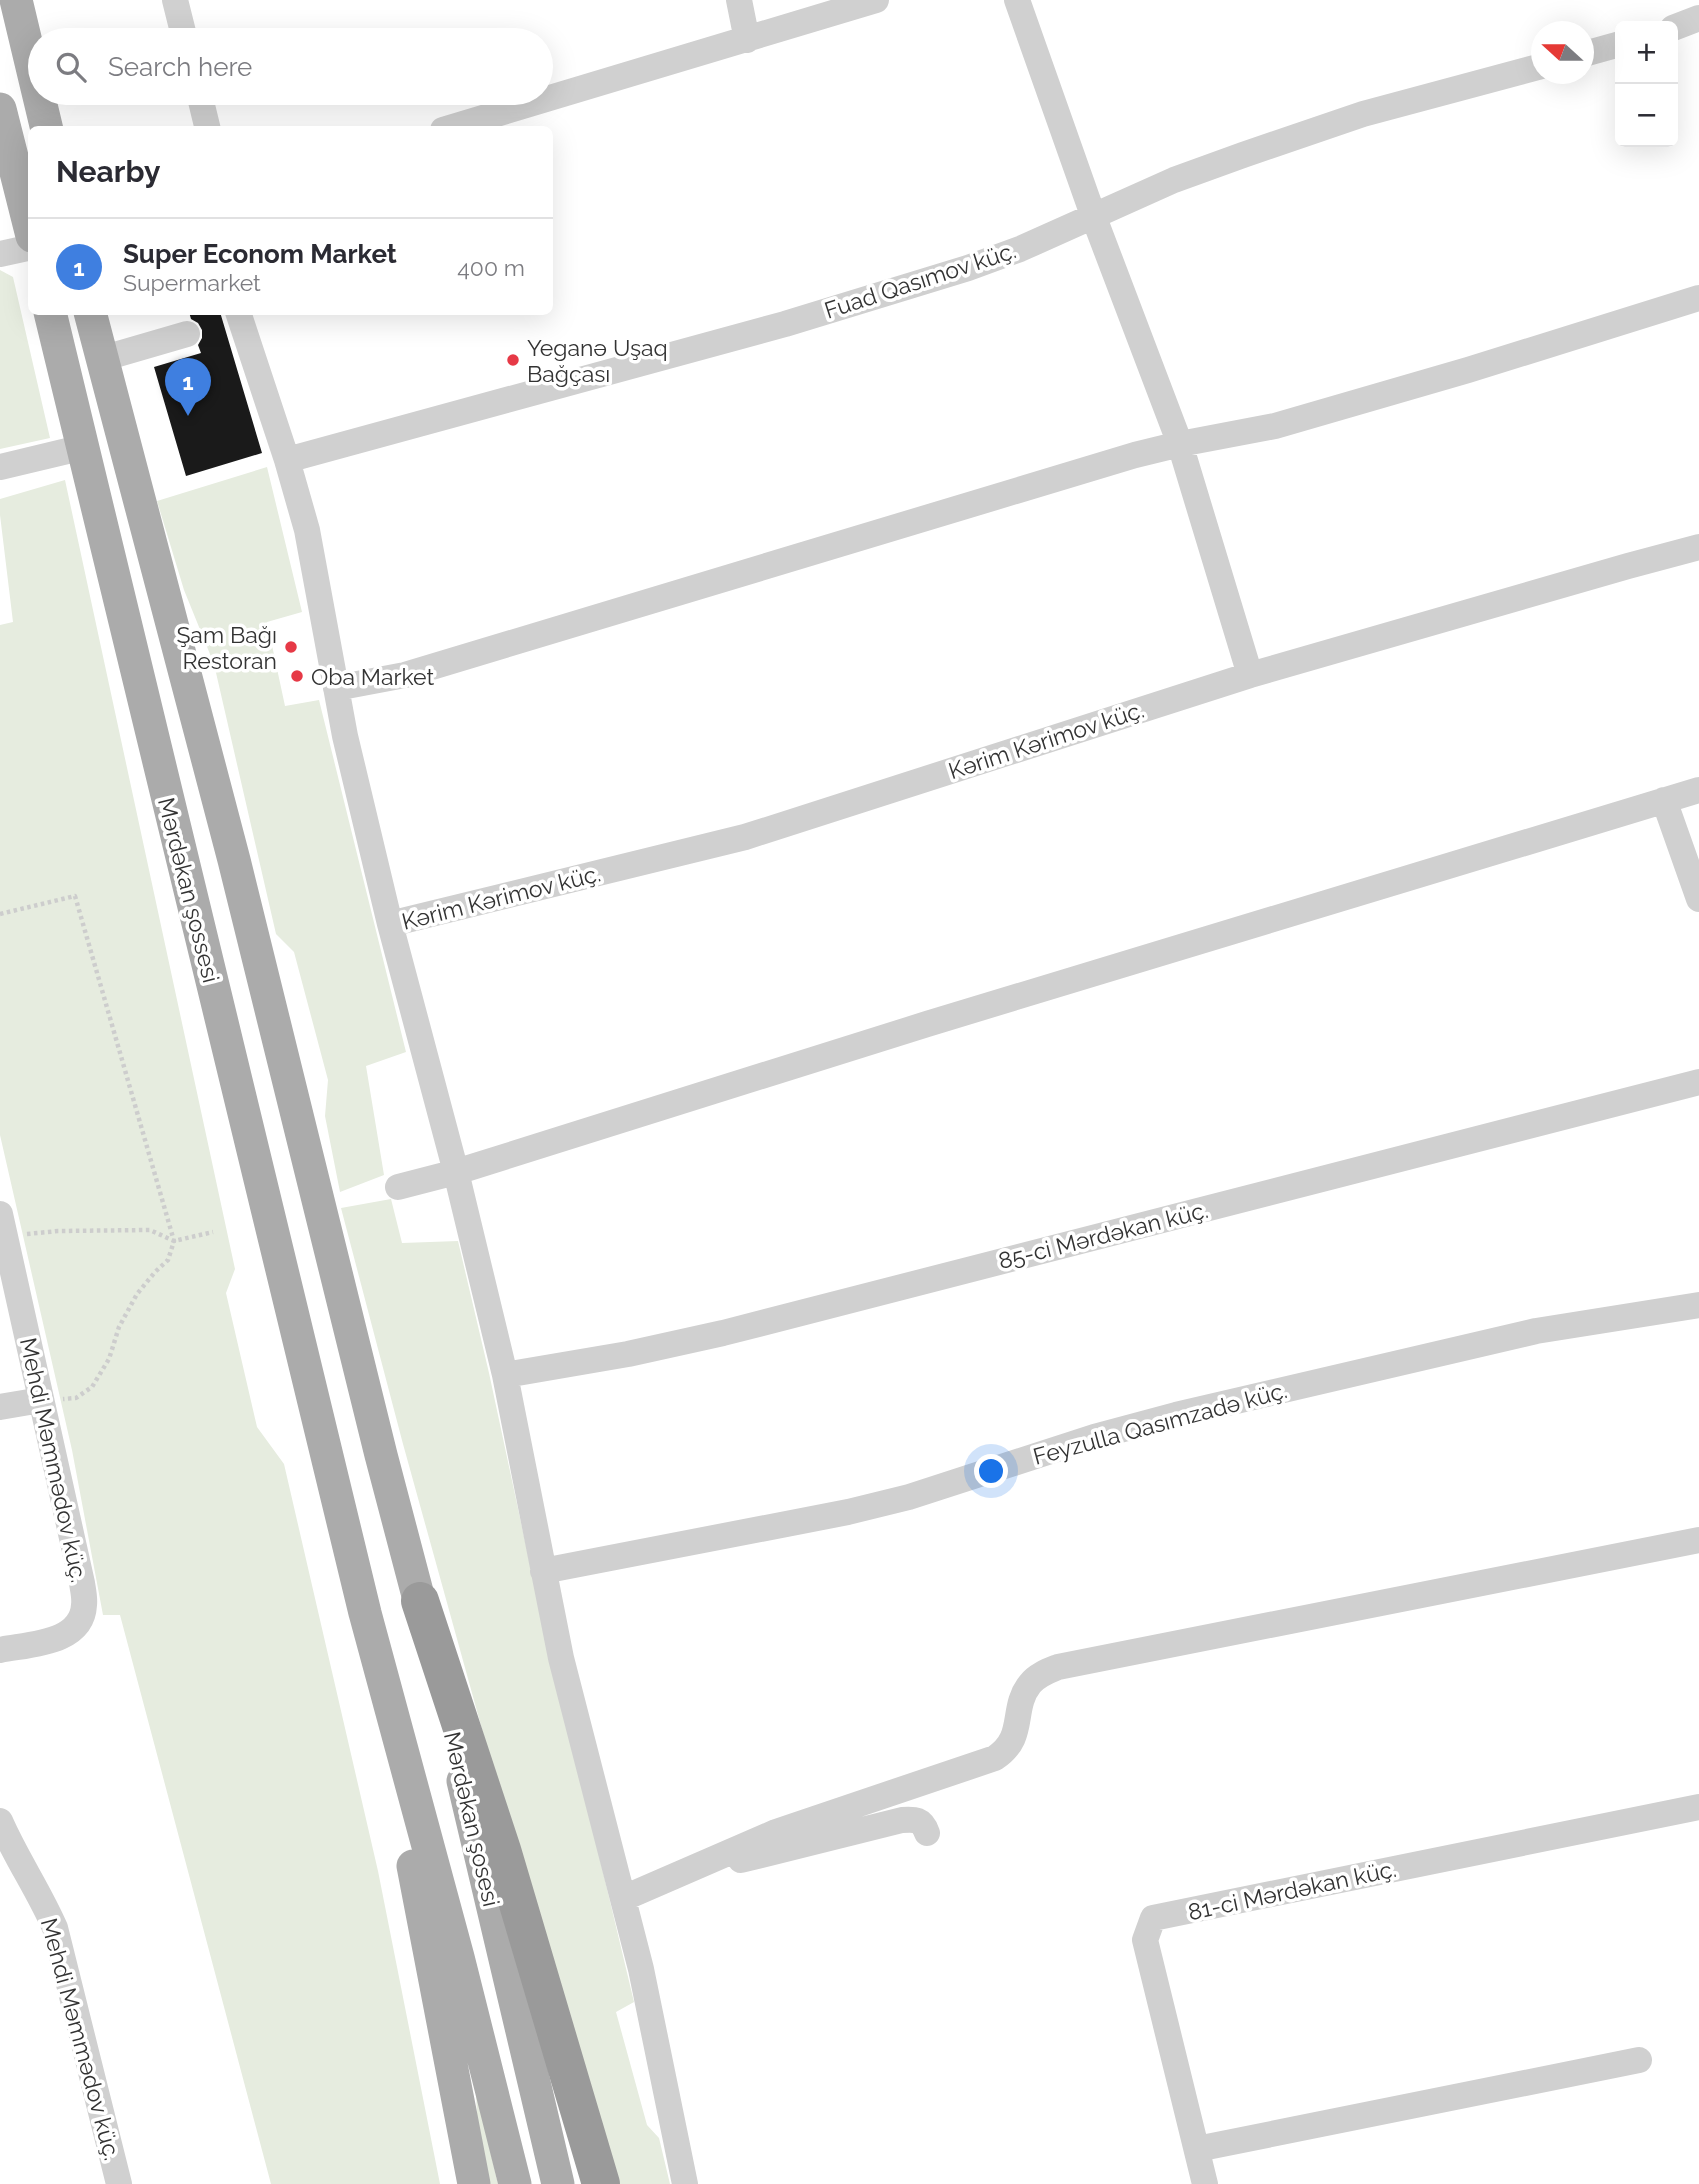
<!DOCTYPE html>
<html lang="en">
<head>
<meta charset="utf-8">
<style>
  :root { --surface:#fff; --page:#f2f2f3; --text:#2b2b33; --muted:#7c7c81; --line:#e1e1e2; --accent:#e63946 }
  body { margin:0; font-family:Raleway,sans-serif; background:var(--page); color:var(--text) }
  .controls { position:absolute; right:21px; top:21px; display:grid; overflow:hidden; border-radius:10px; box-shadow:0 7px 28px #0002 }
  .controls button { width:63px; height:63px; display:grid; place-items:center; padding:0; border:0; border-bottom:2px solid var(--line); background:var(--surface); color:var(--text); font:35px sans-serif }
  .compass { position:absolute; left:1531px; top:21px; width:63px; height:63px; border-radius:50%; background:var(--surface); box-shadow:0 7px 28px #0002; rotate:291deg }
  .you { position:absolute; left:992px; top:1472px; width:24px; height:24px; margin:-18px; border:5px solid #fff; border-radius:50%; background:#1a73e8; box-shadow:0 0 0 10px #1a73e833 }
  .badge { display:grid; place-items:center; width:46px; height:46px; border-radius:50%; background:var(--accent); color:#fff; font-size:23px; font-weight:700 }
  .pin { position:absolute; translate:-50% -58px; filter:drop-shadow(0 2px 4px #0008) }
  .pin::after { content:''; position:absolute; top:37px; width:24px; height:21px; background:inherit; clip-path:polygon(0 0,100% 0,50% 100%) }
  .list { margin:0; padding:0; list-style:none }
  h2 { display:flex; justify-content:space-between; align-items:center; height:91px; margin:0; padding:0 28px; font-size:30px }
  h2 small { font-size:23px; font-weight:400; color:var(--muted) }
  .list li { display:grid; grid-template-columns:46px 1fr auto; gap:21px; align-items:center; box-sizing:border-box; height:98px; padding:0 28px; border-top:2px solid var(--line) }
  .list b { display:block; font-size:26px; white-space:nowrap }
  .list p { margin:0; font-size:23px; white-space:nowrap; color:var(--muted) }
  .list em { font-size:23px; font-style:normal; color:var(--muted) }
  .icon { flex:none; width:38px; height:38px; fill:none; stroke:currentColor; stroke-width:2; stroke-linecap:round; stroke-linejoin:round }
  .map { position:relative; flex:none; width:1699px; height:2184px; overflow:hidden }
  .search { position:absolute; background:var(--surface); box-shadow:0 7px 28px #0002; left:28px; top:28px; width:525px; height:77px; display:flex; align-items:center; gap:18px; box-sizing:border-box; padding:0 24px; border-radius:38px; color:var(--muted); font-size:26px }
  .panel { position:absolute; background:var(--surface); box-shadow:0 7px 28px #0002; left:28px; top:126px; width:525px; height:189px; border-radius:10px }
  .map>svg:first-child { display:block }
  .green { fill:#e6ecdf }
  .building { fill:#1a1a1a }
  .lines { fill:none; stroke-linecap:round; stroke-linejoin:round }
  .path { stroke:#cdcdcd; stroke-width:4.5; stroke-dasharray:3.5 3.5; stroke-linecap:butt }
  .minor { stroke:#d0d0d0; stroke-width:26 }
  .major { stroke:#ababab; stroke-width:33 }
  .highway { stroke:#9a9a9a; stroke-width:38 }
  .poi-dot { fill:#e63946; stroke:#fff; stroke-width:2.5 }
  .labels { text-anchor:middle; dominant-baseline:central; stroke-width:7; stroke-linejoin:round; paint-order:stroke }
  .street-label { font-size:23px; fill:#333; stroke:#fff }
  .poi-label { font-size:23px; fill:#333; stroke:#fff; text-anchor:start }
</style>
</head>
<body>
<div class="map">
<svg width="1699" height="2184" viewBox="0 0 1699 2184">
  <rect width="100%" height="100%" fill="#fff"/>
  <path class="green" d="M 0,270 L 13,277 L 50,438 L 0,449 Z
    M 267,467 L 302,612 L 267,622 L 285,706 L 319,700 L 406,1052 L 366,1066 L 384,1175 L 340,1192 L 325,1116 L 328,1080 L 294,952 L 276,934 L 214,664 L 184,590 L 157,501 Z
    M 65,480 L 235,1269 L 226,1293 L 257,1427 L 284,1464 L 378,1871 L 440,2184 L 271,2184 L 120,1615 L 103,1615 L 72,1450 L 0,1135 L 0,625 L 13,622 L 0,515 L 0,499 Z
    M 391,1199 L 402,1243 L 458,1241 L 489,1373 L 532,1574 L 634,2002 L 616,2012 L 647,2125 L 659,2138 L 670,2184 L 618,2184 L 531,1906 L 403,1444 L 341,1208 Z
    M 476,2090 L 498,2184 L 486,2184 L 478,2146 Z"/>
  <path class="building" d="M 189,312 L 220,312 L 262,453 L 186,476 L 154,367 L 201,353 L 198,345 L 202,338 L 202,330 L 198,323 L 191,319 Z"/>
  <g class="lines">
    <path class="path" d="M 0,914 L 75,896 L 174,1241 L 168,1260 L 155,1272 L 137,1294 L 119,1327 L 109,1359 L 92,1387 L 76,1398 L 63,1399
      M 27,1234 L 58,1231 L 150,1230 L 174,1241 L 213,1232"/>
    <path class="minor" d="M 175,0 L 185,40
      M 739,0 L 747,40
      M 1017,0 L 1093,215 L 1180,444 L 1250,675
      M 1673,28 L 1699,18
      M 1584,54 L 1620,44
      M 199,93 L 208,130
      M 443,130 L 876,0
      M 0,254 L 32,247
      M 238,312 L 287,460 L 307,530 L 345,736 L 390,924 L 456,1172 L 505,1375 L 561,1658 L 641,1969 L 685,2184
      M 101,359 L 187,334
      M 287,460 L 785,324 L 968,268 L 1020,249 L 1174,180 L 1243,155 L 1363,114 L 1542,66
      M 0,467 L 84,447
      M 336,688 L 405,675 L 1135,455 L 1180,444 L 1275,426 L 1468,370 L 1699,298
      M 1664,800 L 1699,899
      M 390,924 L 745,837 L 1250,675 L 1628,566 L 1699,547
      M 398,1187 L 456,1172 L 927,1024 L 1699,790
      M 0,1214 L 82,1583 C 83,1590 85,1598 84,1605 C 82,1644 29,1644 0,1650
      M 505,1375 L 628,1354 L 723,1333 L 1699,1082
      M 0,1407 L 41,1400
      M 543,1571 L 848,1512 L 909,1497 L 1094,1437 L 1176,1415 L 1536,1331 L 1699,1305
      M 0,1821 C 16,1858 39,1891 55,1928 L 119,2184
      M 741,1860 L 902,1820 C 915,1819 922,1819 927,1833
      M 624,1898 L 776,1832 L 995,1758 C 1027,1737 1010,1709 1030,1684 C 1037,1675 1048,1671 1058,1667 L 1699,1540
      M 1197,2149 L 1639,2060
      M 1205,2184 L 1145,1940 L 1153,1918 L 1699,1807"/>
    <path class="major" d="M 16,0 L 47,130
      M 0,109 L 32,236
      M 50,312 L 365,1613 L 458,1957 L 515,2184
      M 90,312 L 234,860 L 381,1455 L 426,1626
      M 463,1781 L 558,2184
      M 413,1866 L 474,2184"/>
    <path class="highway" d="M 420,1601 L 502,1850 L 601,2184"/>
  </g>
  <g class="poi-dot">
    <circle cx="513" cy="360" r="7"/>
    <circle cx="291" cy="647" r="7"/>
    <circle cx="297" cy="676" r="7"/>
  </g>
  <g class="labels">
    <g class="street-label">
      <text transform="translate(920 280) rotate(-18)">Fuad Qasımov küç.</text>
      <text transform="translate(1046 740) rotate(-18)">Kərim Kərimov küç.</text>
      <text transform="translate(189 890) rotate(76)">Mərdəkan şossesi</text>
      <text transform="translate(501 897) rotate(-14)">Kərim Kərimov küç.</text>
      <text transform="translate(1103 1235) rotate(-14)">85-ci Mərdəkan küç.</text>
      <text transform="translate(1160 1423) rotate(-15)">Feyzulla Qasımzadə küç.</text>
      <text transform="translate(54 1460) rotate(78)">Mehdi Məmmədov küç.</text>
      <text transform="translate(472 1819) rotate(77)">Mərdəkan şosesi</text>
      <text transform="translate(1292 1890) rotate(-12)">81-ci Mərdəkan küç.</text>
      <text transform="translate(81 2039) rotate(75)">Mehdi Məmmədov küç.</text>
    </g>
    <g class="poi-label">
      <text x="527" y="347">Yeganə Uşaq<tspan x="527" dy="26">Bağçası</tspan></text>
      <text x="277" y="634" text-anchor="end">Şam Bağı<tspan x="277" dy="26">Restoran</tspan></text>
      <text x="311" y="676">Oba Market</text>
    </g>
  </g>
</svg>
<div class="controls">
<button>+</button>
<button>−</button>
</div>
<svg class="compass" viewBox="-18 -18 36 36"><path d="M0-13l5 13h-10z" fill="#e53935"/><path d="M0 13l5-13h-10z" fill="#7c7c81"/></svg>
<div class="you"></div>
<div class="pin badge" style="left:188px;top:416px;background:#3f7fe0">1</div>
<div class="search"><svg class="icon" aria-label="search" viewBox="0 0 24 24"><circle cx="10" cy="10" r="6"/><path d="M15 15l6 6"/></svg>Search here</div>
<section class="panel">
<h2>Nearby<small></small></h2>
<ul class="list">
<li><span class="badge" style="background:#3f7fe0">1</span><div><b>Super Econom Market</b><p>Supermarket</p></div><em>400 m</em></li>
</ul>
</section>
</div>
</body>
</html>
